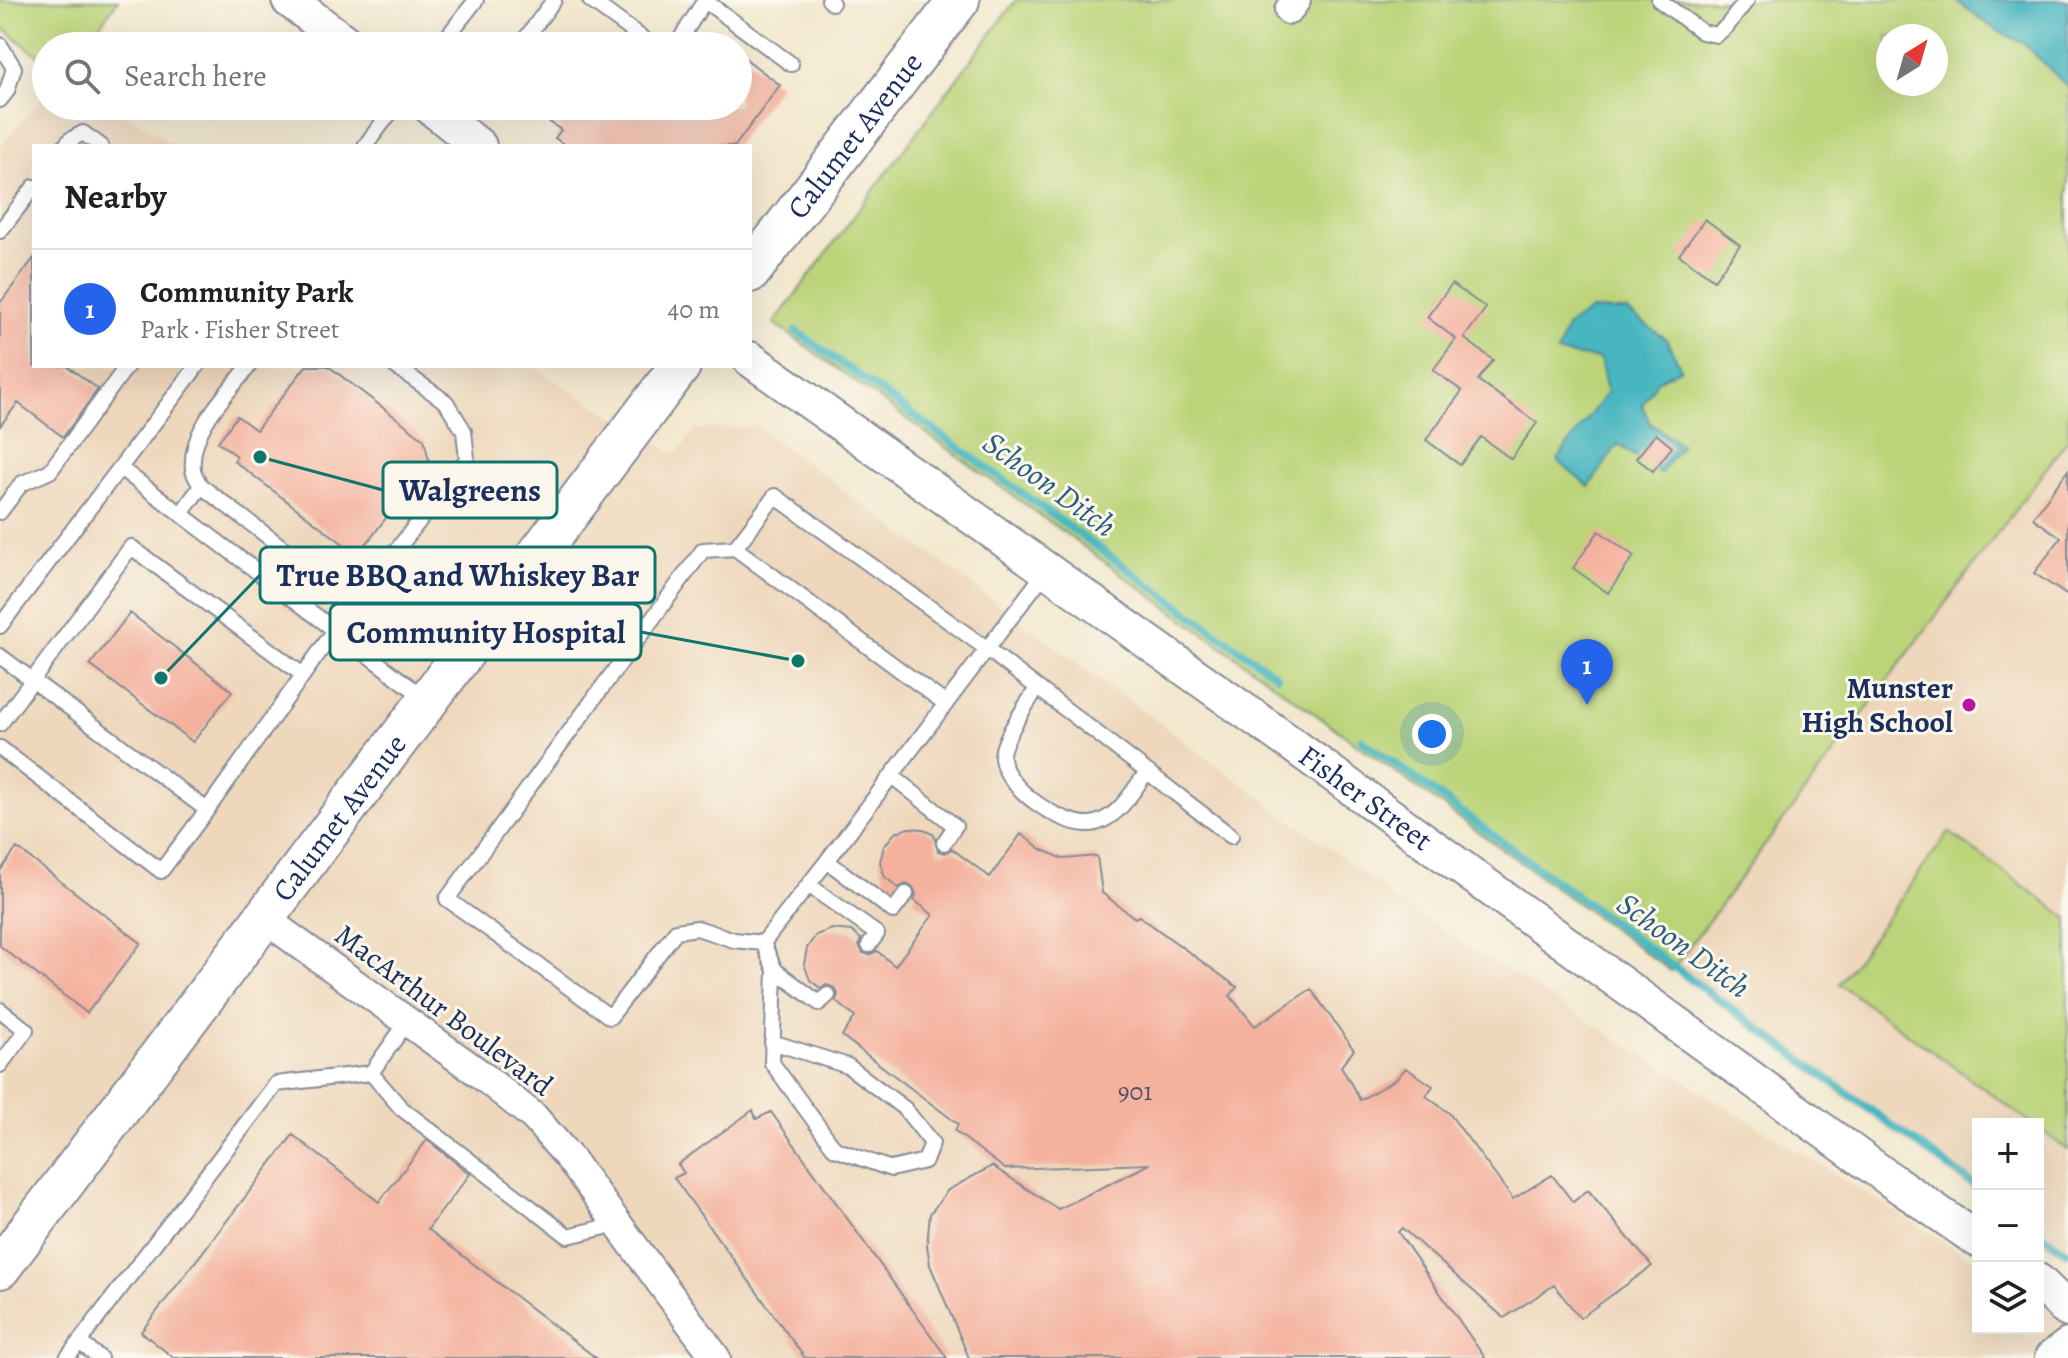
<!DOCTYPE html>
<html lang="en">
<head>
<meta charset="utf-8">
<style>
  :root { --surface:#fff; --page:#f2f2f2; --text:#202124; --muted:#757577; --line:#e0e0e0; --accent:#2563eb }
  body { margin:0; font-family:Alegreya,serif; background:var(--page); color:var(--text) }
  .controls { position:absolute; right:24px; bottom:24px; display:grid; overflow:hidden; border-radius:0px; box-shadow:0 8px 32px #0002 }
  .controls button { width:72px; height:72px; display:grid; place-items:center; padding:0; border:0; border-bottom:2px solid var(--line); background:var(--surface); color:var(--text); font:40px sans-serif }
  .compass { position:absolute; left:1876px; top:24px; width:72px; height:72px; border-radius:50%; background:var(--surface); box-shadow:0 8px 32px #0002; rotate:37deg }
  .you { position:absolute; left:1432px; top:734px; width:28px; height:28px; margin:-20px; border:6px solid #fff; border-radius:50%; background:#1a73e8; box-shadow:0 0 0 12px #1a73e833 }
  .badge { display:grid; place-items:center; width:52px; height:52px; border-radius:50%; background:var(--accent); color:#fff; font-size:26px; font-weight:700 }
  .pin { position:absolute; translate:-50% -66px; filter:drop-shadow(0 2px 4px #0008) }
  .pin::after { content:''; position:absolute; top:42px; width:28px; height:24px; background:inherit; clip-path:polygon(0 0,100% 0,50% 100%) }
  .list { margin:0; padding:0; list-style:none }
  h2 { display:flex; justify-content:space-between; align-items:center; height:104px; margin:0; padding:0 32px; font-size:34px }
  h2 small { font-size:26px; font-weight:400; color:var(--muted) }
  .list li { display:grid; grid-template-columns:52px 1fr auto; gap:24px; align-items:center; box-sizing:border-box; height:120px; padding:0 32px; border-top:2px solid var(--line) }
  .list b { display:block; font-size:30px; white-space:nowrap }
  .list p { margin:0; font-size:26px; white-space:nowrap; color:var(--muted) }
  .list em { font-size:26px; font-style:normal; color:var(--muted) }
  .icon { flex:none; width:44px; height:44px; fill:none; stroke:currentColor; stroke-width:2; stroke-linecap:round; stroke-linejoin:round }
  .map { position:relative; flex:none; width:2068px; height:1358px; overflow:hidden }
  .search { position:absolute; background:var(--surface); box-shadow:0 8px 32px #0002; left:32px; top:32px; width:720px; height:88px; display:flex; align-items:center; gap:20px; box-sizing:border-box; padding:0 28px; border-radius:44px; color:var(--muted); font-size:30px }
  .panel { position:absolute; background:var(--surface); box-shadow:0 8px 32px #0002; left:32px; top:144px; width:720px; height:224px; border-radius:0px }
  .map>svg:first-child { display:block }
  .built { fill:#eed7bb }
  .green { fill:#bcd479; stroke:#6c826c; stroke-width:2; fill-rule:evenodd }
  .water { fill:#47b6c0; stroke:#31728f; stroke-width:2 }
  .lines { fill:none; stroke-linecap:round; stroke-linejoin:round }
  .stream { stroke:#47b6c0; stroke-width:8 }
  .building { fill:#f4b19d }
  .service-casing { stroke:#878c96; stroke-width:18 }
  .minor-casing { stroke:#878c96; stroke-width:32 }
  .tertiary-casing { stroke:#878c96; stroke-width:38 }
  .secondary-casing { stroke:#878c96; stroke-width:44 }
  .service { stroke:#fff; stroke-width:14 }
  .minor { stroke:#fff; stroke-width:28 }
  .tertiary { stroke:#fff; stroke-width:34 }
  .secondary { stroke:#fff; stroke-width:40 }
  .poi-dot { fill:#b5179e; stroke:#fbf7ec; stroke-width:3 }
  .labels { text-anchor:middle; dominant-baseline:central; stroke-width:6; stroke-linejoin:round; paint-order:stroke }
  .number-label { font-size:26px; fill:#51506e }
  .street-label { font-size:30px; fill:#1b2f5e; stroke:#fbf7ec }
  .poi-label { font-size:30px; font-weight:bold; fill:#1b2f5e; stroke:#fbf7ec; text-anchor:end }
  .water-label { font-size:32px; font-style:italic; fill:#2a5e80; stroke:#fbf7ec }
  .leader { fill:none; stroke:#0f766e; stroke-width:3 }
  .callout-dot { fill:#0f766e; stroke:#fbf7ec; stroke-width:3 }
  .callout { fill:#fbf7ec; stroke:#0f766e; stroke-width:3 }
  .callout-label { font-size:32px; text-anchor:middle; font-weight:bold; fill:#1b2f5e }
</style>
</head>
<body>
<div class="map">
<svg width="2068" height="1358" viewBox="0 0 2068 1358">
  <rect width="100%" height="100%" fill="#fbf7ec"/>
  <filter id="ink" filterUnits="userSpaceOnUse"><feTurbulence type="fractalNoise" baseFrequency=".0125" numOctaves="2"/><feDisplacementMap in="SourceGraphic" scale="16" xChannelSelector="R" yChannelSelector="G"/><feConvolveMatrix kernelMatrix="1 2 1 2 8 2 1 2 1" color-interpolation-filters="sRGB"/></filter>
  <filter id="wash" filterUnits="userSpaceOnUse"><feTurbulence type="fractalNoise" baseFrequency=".006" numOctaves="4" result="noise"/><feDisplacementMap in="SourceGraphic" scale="32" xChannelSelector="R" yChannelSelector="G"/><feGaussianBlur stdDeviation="1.8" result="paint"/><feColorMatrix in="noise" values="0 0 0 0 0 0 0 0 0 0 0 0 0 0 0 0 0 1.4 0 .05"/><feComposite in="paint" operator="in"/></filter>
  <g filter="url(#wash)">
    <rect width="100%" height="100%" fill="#f3e8cf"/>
    <path class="built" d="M 46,95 L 46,106 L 112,106 L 177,146 L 34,146 L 34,366 L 532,366 L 676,455 L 696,429 L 756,426 L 1389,892 L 1387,896 L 1978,1263 L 1978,1328 L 2038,1328 L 2038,1300 L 2068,1318 L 2068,1346 L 2051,1358 L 0,1358 L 0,147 Z
      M 2068,439 L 2068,1260 L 2038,1239 L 2038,1124 L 1978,1124 L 1978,1195 L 1671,971 Z"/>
    <path class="green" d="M 0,0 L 118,0 L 85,46 L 46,46 L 46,62 L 0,26 Z
      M 1016,0 L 2068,0 L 2068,439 L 1671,971 L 774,323 ZM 1888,36 L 1936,36 L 1936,84 L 1888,84 Z
      M 1949,832 L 2068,918 L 2068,1150 L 2038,1128 L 2038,1124 L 2033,1124 L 1839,984 Z"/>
    <path class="water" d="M 1955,0 L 2068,0 L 2068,87 L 2023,43 L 1996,30 Z
      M 1591,310 L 1627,311 L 1666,339 L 1681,368 L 1657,381 L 1642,405 L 1649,422 L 1681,445 L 1660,474 L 1618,444 L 1589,487 L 1557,460 L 1607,392 L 1600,359 L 1557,353 L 1566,327 Z"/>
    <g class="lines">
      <path class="stream" d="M 796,331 L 1277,676
        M 1362,740 L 1978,1188
        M 2038,1231 L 2067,1252"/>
    </g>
    <g id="blocks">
      <path class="building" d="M 738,53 L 780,85 L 735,146 L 566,146 L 555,138 L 561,130 L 544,118 L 553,106 L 738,106 Z
        M 1705,219 L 1740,245 L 1714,280 L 1679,255 Z
        M 34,258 L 34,366 L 67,366 L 98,389 L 63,437 L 18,403 L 0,426 L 0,303 Z
        M 1452,284 L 1486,308 L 1464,338 L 1493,360 L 1478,380 L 1537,423 L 1511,459 L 1481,437 L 1460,465 L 1426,440 L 1462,391 L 1433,370 L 1456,339 L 1427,317 Z
        M 306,366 L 328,366 L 424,439 L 429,461 L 358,555 L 234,461 L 237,456 L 218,442 L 237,416 L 256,430 Z
        M 1656,434 L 1672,447 L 1653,471 L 1636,458 Z
        M 2068,470 L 2068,596 L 2034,573 L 2061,538 L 2033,518 Z
        M 1599,531 L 1634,556 L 1608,593 L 1573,568 Z
        M 130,613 L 232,691 L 193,742 L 90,665 Z
        M 908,828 L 923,829 L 934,835 L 938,851 L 944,853 L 952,849 L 990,877 L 1021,834 L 1041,849 L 1063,859 L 1097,856 L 1102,893 L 1135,918 L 1139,916 L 1237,987 L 1230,996 L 1255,1026 L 1311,989 L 1354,1050 L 1341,1066 L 1360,1100 L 1396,1079 L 1406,1068 L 1433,1086 L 1426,1096 L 1449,1113 L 1513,1199 L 1552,1175 L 1573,1202 L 1588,1190 L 1652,1266 L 1580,1318 L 1554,1285 L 1504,1318 L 1402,1228 L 1398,1232 L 1485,1358 L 969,1358 L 930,1265 L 927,1245 L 930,1214 L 948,1190 L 992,1166 L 1058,1209 L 1150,1164 L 1005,1169 L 955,1131 L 958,1124 L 842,1036 L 855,1017 L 836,1001 L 838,994 L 835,988 L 827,985 L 820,988 L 810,980 L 804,964 L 807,948 L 816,935 L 832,929 L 851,931 L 861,939 L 859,945 L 863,953 L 869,955 L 877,951 L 895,966 L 933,915 L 914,900 L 916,894 L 913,887 L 906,884 L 898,888 L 885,877 L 880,862 L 884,846 L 895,833 Z
        M 17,848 L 141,943 L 87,1013 L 0,946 L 0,871 Z
        M 753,1110 L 756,1119 L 771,1112 L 947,1358 L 805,1358 L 674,1178 L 684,1173 L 678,1164 Z
        M 293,1135 L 379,1202 L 427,1140 L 470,1174 L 428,1229 L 596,1358 L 174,1358 L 141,1332 Z"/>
    </g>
  </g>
  <g filter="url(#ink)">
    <use href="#blocks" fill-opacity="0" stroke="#878c96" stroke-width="2"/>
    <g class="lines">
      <g class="service-casing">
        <path id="service" d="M 590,0 L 653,46
          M 704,0 L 791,64
          M 829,0 L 832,3
          M 1659,0 L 1702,32 L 1716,35 L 1727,26 L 1747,0
          M 0,45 L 14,68 L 7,91 L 0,100
          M 440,46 L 476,0
          M 520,46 L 554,0
          M 676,46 L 705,0
          M 65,146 L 70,140 L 83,133 L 101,146
          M 365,146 L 395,106
          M 0,231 L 34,187
          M 120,468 L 426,699
          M 201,486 L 356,603
          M 0,512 L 21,484 L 50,471 L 127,366
          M 181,514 L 201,486 C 198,481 193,474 193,469 C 189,430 227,394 249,366
          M 735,548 L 946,704
          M 1046,571 L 827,861 L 763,943 L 734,940 L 697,928 L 676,931 L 610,1017 L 447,899 L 703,550 L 735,548 L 775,496 L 987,649 L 1231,836
          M 0,626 L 197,366
          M 0,656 L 207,810 L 335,630 L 467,459 L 464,431 L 446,402 L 395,366
          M 1037,688 C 1028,703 1000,742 1002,758 C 1005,789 1067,831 1096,823 C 1120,816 1133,790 1147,772
          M 0,724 L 131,547 L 303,675
          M 0,748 L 161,871 L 207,810
          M 892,776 L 955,826 L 944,843
          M 827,861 L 893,911 L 906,894
          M 810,886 L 877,934 L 869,945
          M 763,943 L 775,970 L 819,1003 L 828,995
          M 0,1010 L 26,1030 L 0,1065
          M 772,1042 L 848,1066 L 905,1109 L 932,1143 L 925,1161 L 891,1169 L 835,1149 L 772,1063 L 775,970
          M 371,1073 L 401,1108 L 568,1236 L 618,1224
          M 79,1342 L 100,1358
          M 67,1358 L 276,1084 L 371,1073 L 407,1022"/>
      </g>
      <g class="minor-casing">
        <path id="minor" d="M 1289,10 L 1296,0
          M 265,919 L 480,1074 L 534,1117 L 570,1159 L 716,1358"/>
      </g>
      <g class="tertiary-casing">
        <g id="tertiary">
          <path d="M 289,0 L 350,46"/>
          <path d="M 429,106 L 479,146"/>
          <path id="s1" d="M 750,359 L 1297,748 L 1891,1180 L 1978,1240"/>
          <path d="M 2038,1281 L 2068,1310"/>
          <path d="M 2052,1358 L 2068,1346"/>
        </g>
      </g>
      <g class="secondary-casing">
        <g id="secondary">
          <path id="s2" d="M 750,272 L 959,0"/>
          <path id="s3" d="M 0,1268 L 680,366"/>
        </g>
      </g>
      <use href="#service" class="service"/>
      <use href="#minor" class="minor"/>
      <use href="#tertiary" class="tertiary"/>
      <use href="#secondary" class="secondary"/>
    </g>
  </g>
  <circle class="poi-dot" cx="1969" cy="705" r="8"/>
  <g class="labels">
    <g class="number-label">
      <text x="1135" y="1091">901</text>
    </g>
    <g class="street-label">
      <text stroke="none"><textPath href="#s2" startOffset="172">Calumet Avenue</textPath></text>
      <text stroke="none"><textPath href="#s1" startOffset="756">Fisher Street</textPath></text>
      <text stroke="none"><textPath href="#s3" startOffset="564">Calumet Avenue</textPath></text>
      <text transform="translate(444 1010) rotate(37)">MacArthur Boulevard</text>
    </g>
    <g class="poi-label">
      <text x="1953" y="688">Munster<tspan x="1953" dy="34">High School</tspan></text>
    </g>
    <g class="water-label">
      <text transform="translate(1050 484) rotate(36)">Schoon Ditch</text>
      <text transform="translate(1684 945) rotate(36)">Schoon Ditch</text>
    </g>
  </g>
  <path class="leader" d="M260 457L383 490M161 678L260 575M798 661L641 632"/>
  <g class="callout-dot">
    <circle cx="260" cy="457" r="8"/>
    <circle cx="161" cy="678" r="8"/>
    <circle cx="798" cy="661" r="8"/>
  </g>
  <g class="callout">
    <rect x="383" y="462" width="174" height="56" rx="8"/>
    <rect x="260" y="547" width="395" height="56" rx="8"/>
    <rect x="330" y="604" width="311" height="56" rx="8"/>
  </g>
  <g class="callout-label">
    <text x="470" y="501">Walgreens</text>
    <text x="458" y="586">True BBQ and Whiskey Bar</text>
    <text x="486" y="643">Community Hospital</text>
  </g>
</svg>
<div class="controls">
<button>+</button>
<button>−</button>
<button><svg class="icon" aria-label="layers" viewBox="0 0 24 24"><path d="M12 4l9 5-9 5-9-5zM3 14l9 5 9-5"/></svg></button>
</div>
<svg class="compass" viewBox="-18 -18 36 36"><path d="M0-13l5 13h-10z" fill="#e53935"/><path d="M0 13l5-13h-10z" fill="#757577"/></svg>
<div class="you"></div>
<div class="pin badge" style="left:1587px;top:705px">1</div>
<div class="search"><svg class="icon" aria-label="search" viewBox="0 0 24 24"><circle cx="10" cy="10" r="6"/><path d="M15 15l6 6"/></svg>Search here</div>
<section class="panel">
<h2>Nearby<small></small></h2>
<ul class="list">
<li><span class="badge">1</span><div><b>Community Park</b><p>Park · Fisher Street</p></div><em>40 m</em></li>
</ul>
</section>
</div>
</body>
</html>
